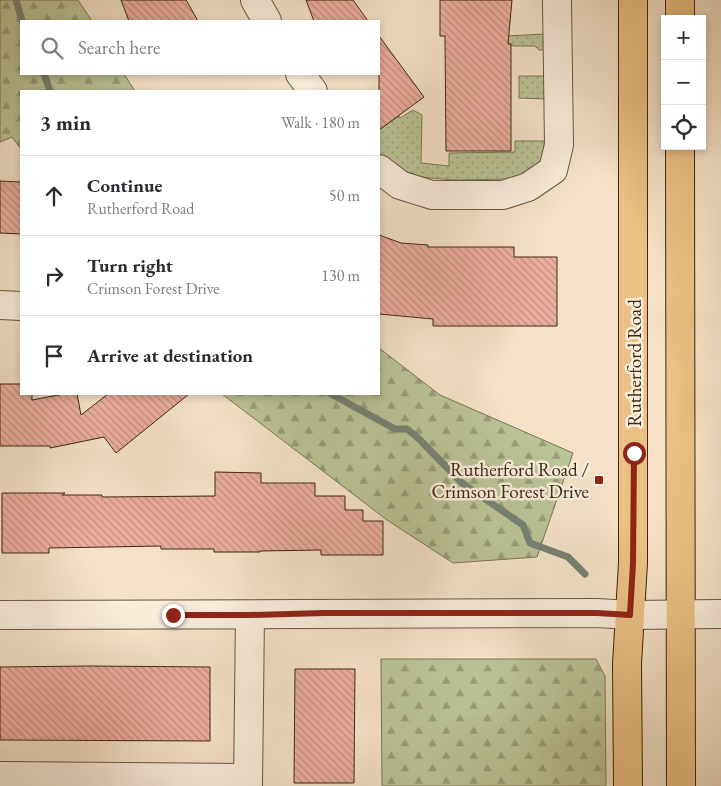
<!DOCTYPE html>
<html lang="en">
<head>
<meta charset="utf-8">
<style>
  :root { --surface:#fff; --page:#f2f2f3; --text:#2b2b33; --muted:#7c7c81; --line:#e1e1e2 }
  body { margin:0; font-family:"EB Garamond",serif; background:var(--page); color:var(--text) }
  .controls { position:absolute; right:15px; top:15px; display:grid; overflow:hidden; border-radius:0px; box-shadow:0 2px 8px #0003 }
  .controls button { width:45px; height:45px; display:grid; place-items:center; padding:0; border:0; border-bottom:1px solid var(--line); background:var(--surface); color:var(--text); font:25px sans-serif }
  .stop { position:absolute; width:15px; height:15px; margin:-11px; border:4px solid #8f2418; border-radius:50%; background:#fff }
  .stop.end { background:#8f2418; border-color:#fff; box-shadow:0 1px 5px #0008 }
  .list { margin:0; padding:0; list-style:none }
  h2 { display:flex; justify-content:space-between; align-items:center; height:65px; margin:0; padding:0 20px; font-size:21px }
  h2 small { font-size:16px; font-weight:400; color:var(--muted) }
  .list li { display:grid; grid-template-columns:32px 1fr auto; gap:15px; align-items:center; box-sizing:border-box; height:80px; padding:0 20px; border-top:1px solid var(--line) }
  .list b { display:block; font-size:19px; white-space:nowrap }
  .list p { margin:0; font-size:16px; white-space:nowrap; color:var(--muted) }
  .list em { font-size:16px; font-style:normal; color:var(--muted) }
  .icon { flex:none; width:28px; height:28px; fill:none; stroke:currentColor; stroke-width:2; stroke-linecap:round; stroke-linejoin:round }
  .map { position:relative; flex:none; width:721px; height:786px; overflow:hidden }
  .search { position:absolute; background:var(--surface); box-shadow:0 2px 8px #0003; left:20px; top:20px; width:360px; height:55px; display:flex; align-items:center; gap:12px; box-sizing:border-box; padding:0 18px; border-radius:0px; color:var(--muted); font-size:19px }
  .panel { position:absolute; background:var(--surface); box-shadow:0 2px 8px #0003; left:20px; top:90px; width:360px; height:305px; border-radius:0px }
  .map>svg:first-child { display:block }
  .grass { fill:url(#grass-dots); stroke:#7c7653 }
  .forest { fill:url(#forest-firs); stroke:#7c7653 }
  .lines { fill:none; stroke-linecap:round; stroke-linejoin:round }
  .stream { stroke:#768273; stroke-width:7 }
  .building { fill:url(#building-back-hatch); stroke:#3d2810 }
  .minor-casing { stroke:#6b563e; stroke-width:30 }
  .major-casing { stroke:#3d2810; stroke-width:30 }
  .minor { stroke:#f8ecdb; stroke-width:28 }
  .major { stroke:#eac084; stroke-width:28 }
  .route { stroke:#8f2418; stroke-width:6 }
  .poi-dot { fill:#8f2418; stroke:#f8ecdb; stroke-width:2 }
  .labels { text-anchor:middle; dominant-baseline:central; stroke-width:5; stroke-linejoin:round; paint-order:stroke }
  .street-label { font-size:19px; fill:#3d2810; stroke:#f8ecdb }
  .poi-label { font-size:19px; fill:#3d2810; stroke:#f8ecdb; text-anchor:end }
</style>
</head>
<body>
<div class="map">
<svg width="721" height="786" viewBox="0 0 721 786">
  <defs>
    <pattern id="grass-dots" width="8" height="8" patternUnits="userSpaceOnUse" patternTransform="scale(1.25)"><rect width="8" height="8" fill="#bac396"/><path d="M2 2h.1M6 6h.1" fill="none" stroke="#989e79" stroke-width="1.8" stroke-linecap="round"/></pattern>
    <pattern id="forest-firs" width="22" height="20" patternUnits="userSpaceOnUse" patternTransform="scale(1.25)"><rect width="22" height="20" fill="#bac396"/><path d="M5 1l3.5 6h-7zM16 11l3.5 6h-7z" fill="#989e79"/></pattern>
    <pattern id="building-back-hatch" width="6" height="6" patternUnits="userSpaceOnUse" patternTransform="scale(1.25)"><rect width="6" height="6" fill="#ecae9d"/><path d="M-1 5l2 2M0 0l6 6M5-1l2 2" fill="none" stroke="#c08e7f"/></pattern>
  </defs>
  <rect width="100%" height="100%" fill="#f4e1c7"/>
  <filter id="stains"><feTurbulence type="fractalNoise" baseFrequency=".004" numOctaves="4"/><feColorMatrix values="0 0 0 0 .2 0 0 0 0 .09 0 0 0 0 .02 0 0 0 .5 -.17"/></filter>
  <radialGradient id="worn" r=".72"><stop offset=".6" stop-color="#630" stop-opacity="0"/><stop offset="1" stop-color="#630" stop-opacity=".3"/></radialGradient>
  <path class="grass" d="M 546,34 L 547,50 L 539,50 L 535,46 L 513,46 L 511,44 L 506,44 L 506,36 Z
    M 519,76 L 546,76 L 546,99 L 519,98 Z
    M 413,110 L 422,115 L 421,163 L 449,166 L 449,153 L 515,152 L 515,141 L 546,141 L 542,162 L 537,167 L 512,179 L 453,180 L 420,177 L 400,169 L 379,153 L 379,116 L 386,125 L 399,116 L 400,118 Z"/>
  <path class="forest" d="M 0,0 L 78,0 L 92,21 L 21,21 L 21,74 L 124,74 L 135,91 L 21,91 L 21,149 L 12,137 L 0,142 Z
    M 379,348 L 440,395 L 573,453 L 537,557 L 453,563 L 387,520 L 222,394 L 379,394 Z
    M 381,659 L 596,659 L 605,676 L 606,786 L 382,786 Z"/>
  <g class="lines">
    <path class="stream" d="M 16,0 L 22,21
      M 44,74 L 50,91
      M 331,394 L 395,429 L 407,429 L 417,437 L 462,483 L 523,525 L 530,543 L 568,557 L 585,574"/>
  </g>
  <path class="building" d="M 121,0 L 186,0 L 198,21 L 129,21 Z
    M 306,0 L 353,0 L 368,21 L 314,21 Z
    M 440,0 L 512,0 L 508,44 L 511,44 L 511,151 L 446,151 L 445,36 L 440,36 Z
    M 379,36 L 424,97 L 379,130 Z
    M 0,181 L 21,182 L 21,234 L 0,233 Z
    M 379,235 L 401,243 L 428,245 L 428,247 L 514,247 L 514,257 L 557,257 L 557,326 L 433,326 L 433,319 L 379,314 Z
    M 0,384 L 21,384 L 21,394 L 32,394 L 32,400 L 64,394 L 77,394 L 81,415 L 108,394 L 189,394 L 116,453 L 104,437 L 50,448 L 50,446 L 0,446 Z
    M 215,472 L 261,473 L 261,483 L 315,483 L 315,496 L 345,496 L 345,510 L 363,510 L 363,521 L 383,521 L 383,555 L 321,555 L 321,550 L 260,551 L 260,552 L 214,552 L 214,549 L 161,549 L 161,546 L 49,548 L 49,553 L 2,553 L 2,493 L 65,493 L 62,495 L 102,495 L 102,497 L 215,496 Z
    M 89,666 L 210,667 L 210,741 L 0,740 L 0,667 Z
    M 295,669 L 355,669 L 354,783 L 294,783 Z"/>
  <g class="lines">
    <g class="minor-casing">
      <path id="minor" d="M 255,0 L 267,21
        M 300,74 L 313,91
        M 379,169 L 400,185 L 432,195 L 503,195 L 528,187 L 553,170 L 559,145 L 557,0
        M 0,305 L 21,306
        M 0,615 C 199,615 398,613 597,613 L 631,615 L 721,614
        M 0,776 L 248,778
        M 248,786 L 250,615"/>
    </g>
    <g class="major-casing">
      <path id="major" d="M 680,0 L 680,19
        M 680,146 L 681,786
        M 628,786 L 627,664 L 633,563 L 633,0"/>
    </g>
    <use href="#minor" class="minor"/>
    <use href="#major" class="major"/>
  </g>
  <g class="lines">
    <path class="route" d="M 173,615 L 250,615 L 324,613 L 597,613 L 630,615 L 633,563 L 634,453"/>
  </g>
  <rect class="poi-dot" x="594" y="475" width="10" height="10" rx="2.5"/>
  <g class="labels">
    <g class="street-label">
      <text transform="translate(634 363) rotate(-90)">Rutherford Road</text>
    </g>
    <g class="poi-label">
      <text x="589" y="469">Rutherford Road /<tspan x="589" dy="22">Crimson Forest Drive</tspan></text>
    </g>
  </g>
  <rect width="100%" height="100%" filter="url(#stains)"/>
  <rect width="100%" height="100%" fill="url(#worn)"/>
</svg>
<div class="controls">
<button>+</button>
<button>−</button>
<button><svg class="icon" aria-label="locate" viewBox="0 0 24 24"><circle cx="12" cy="12" r="6"/><path d="M12 2v4M12 18v4M2 12h4M18 12h4"/></svg></button>
</div>
<div class="stop" style="left:634px;top:453px"></div>
<div class="stop end" style="left:173px;top:615px"></div>
<div class="search"><svg class="icon" aria-label="search" viewBox="0 0 24 24"><circle cx="10" cy="10" r="6"/><path d="M15 15l6 6"/></svg>Search here</div>
<section class="panel">
<h2>3 min<small>Walk · 180 m</small></h2>
<ul class="list">
<li><svg class="icon" aria-label="ahead" viewBox="0 0 24 24"><path d="M12 20V5M6 11l6-6 6 6"/></svg><div><b>Continue</b><p>Rutherford Road</p></div><em>50 m</em></li>
<li><svg class="icon" aria-label="right" viewBox="0 0 24 24"><path d="M7 20v-9h11M14 6l5 5-5 5"/></svg><div><b>Turn right</b><p>Crimson Forest Drive</p></div><em>130 m</em></li>
<li><svg class="icon" aria-label="arrive" viewBox="0 0 24 24"><path d="M6 21V4h12l-3 4 3 4H6"/></svg><div><b>Arrive at destination</b></div></li>
</ul>
</section>
</div>
</body>
</html>
